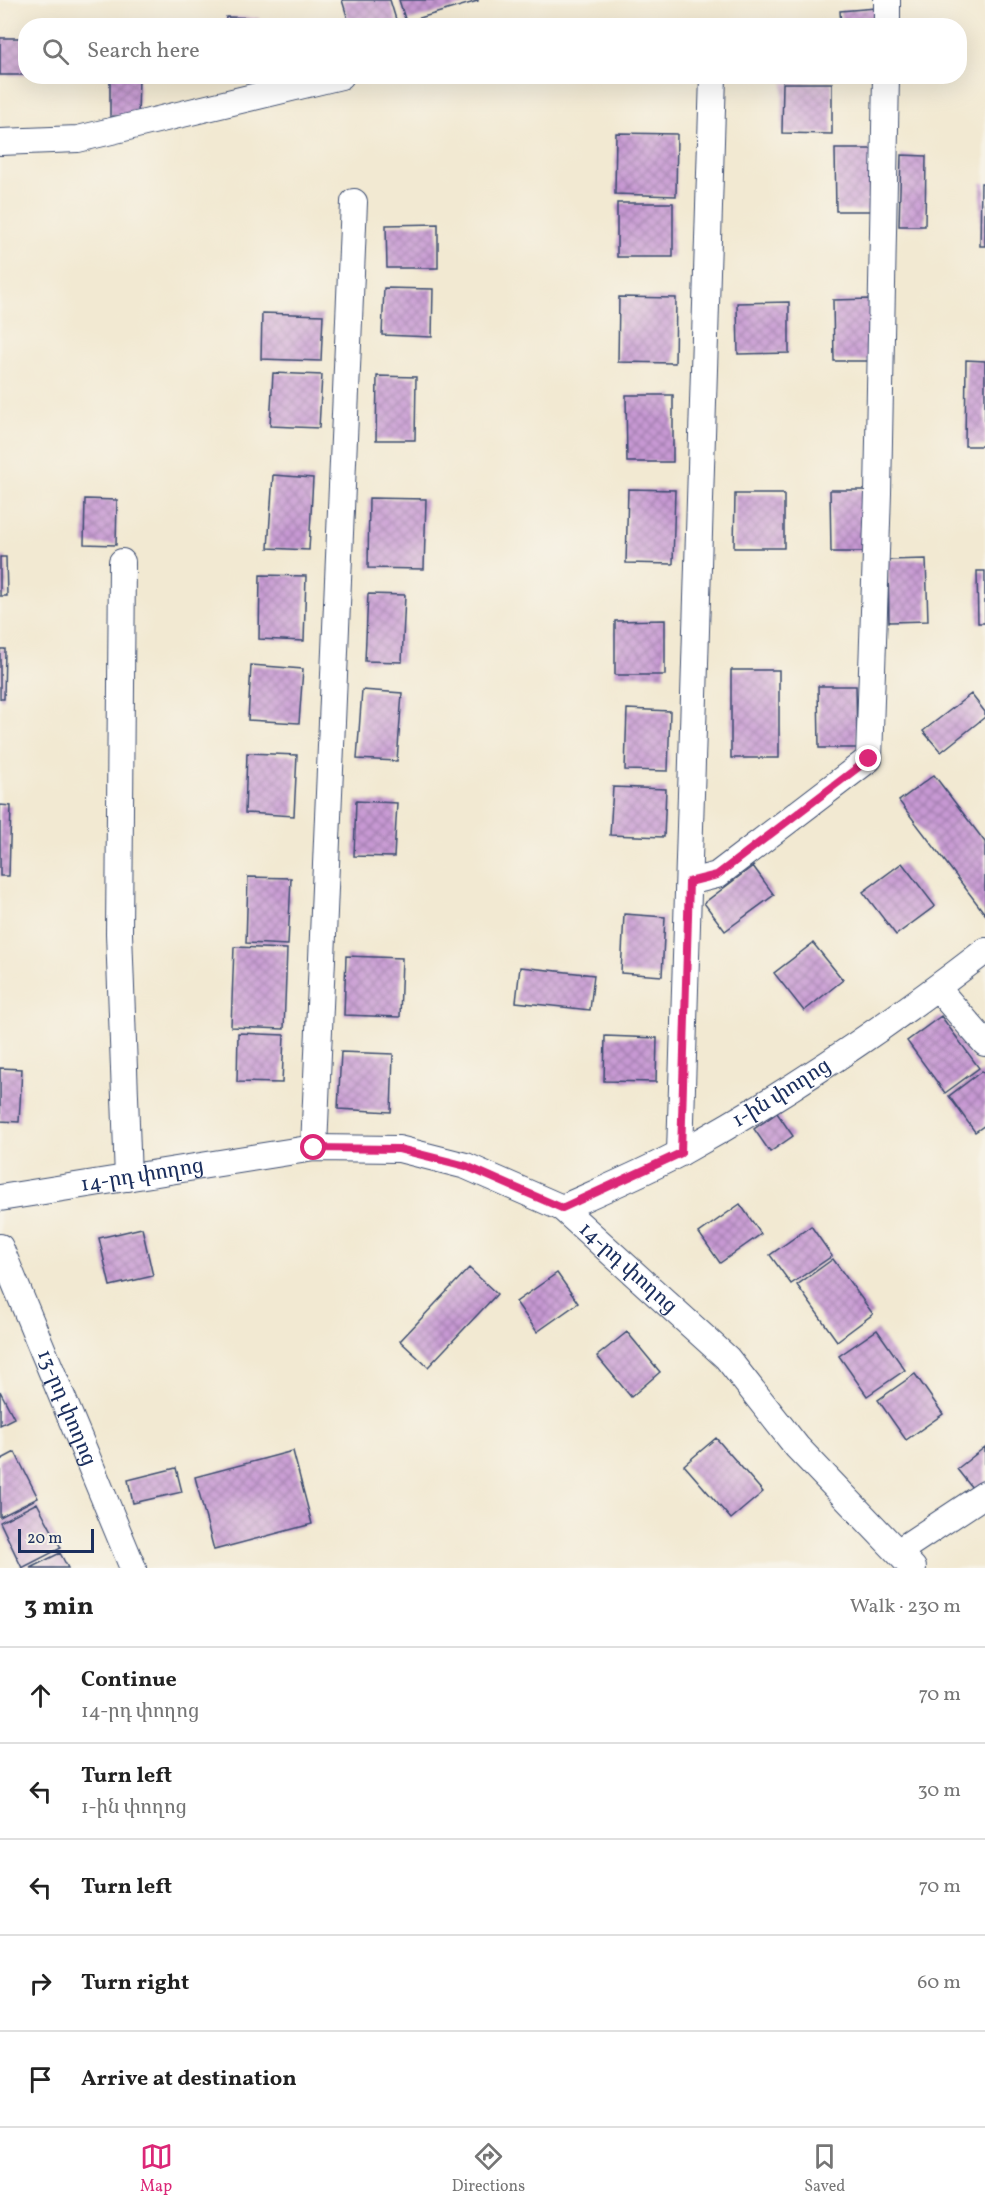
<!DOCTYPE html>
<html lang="en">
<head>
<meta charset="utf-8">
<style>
  :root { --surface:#fff; --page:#f2f2f2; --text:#222; --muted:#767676; --line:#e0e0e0; --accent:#db2777 }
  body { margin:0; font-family:Vollkorn,"Noto Serif Armenian",serif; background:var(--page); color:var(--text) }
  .scale { position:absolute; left:18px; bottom:15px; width:76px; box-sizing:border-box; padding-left:6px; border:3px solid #1b2f5e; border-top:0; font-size:16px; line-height:21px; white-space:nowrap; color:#1b2f5e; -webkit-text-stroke:4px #f7f3e8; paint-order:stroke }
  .stop { position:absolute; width:18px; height:18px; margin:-14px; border:4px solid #db2777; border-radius:50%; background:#fff }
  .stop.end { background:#db2777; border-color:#fff; box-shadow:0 2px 6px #0008 }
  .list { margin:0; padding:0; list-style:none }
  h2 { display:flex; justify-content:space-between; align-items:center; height:78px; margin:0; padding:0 24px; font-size:26px }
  h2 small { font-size:20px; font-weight:400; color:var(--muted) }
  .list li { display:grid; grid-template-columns:39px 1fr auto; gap:18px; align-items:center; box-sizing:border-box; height:96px; padding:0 24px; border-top:2px solid var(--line) }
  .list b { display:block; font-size:22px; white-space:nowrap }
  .list p { margin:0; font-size:20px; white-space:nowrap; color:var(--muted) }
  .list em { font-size:20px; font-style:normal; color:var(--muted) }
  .icon { flex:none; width:33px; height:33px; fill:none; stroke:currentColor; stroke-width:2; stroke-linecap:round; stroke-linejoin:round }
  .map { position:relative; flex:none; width:985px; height:1568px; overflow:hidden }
  .search { position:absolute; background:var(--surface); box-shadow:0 6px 24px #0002; left:18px; right:18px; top:18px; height:66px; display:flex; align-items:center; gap:15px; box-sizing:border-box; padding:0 21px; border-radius:24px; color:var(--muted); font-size:22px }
  .sheet { height:558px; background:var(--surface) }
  nav { display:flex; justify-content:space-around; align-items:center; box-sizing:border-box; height:84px; border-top:2px solid var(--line); background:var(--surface); font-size:16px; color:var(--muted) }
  nav a { display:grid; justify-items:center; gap:3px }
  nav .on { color:var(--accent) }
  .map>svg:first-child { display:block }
  .building { fill:url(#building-cross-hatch) }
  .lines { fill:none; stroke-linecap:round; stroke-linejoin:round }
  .minor-casing { stroke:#3b4b6f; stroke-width:28 }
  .minor { stroke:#fff; stroke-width:26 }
  .route { stroke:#db2777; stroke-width:8 }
  .labels { text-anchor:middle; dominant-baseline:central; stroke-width:4.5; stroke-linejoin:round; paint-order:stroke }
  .street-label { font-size:21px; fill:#1b2f5e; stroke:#f7f3e8 }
</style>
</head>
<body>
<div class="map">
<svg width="985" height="1568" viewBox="0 0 985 1568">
  <defs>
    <pattern id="building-cross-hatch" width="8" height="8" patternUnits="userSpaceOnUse" patternTransform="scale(1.5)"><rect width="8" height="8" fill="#c799d3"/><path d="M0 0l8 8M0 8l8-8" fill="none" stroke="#a17dae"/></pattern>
  </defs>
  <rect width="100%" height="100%" fill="#f7f3e8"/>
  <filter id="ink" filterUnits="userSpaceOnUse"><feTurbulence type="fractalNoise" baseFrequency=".0167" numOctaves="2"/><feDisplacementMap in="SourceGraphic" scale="12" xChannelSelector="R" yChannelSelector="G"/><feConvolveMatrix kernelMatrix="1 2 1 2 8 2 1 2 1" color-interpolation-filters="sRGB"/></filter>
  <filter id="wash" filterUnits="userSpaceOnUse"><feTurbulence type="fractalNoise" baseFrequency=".008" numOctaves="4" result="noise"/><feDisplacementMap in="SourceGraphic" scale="24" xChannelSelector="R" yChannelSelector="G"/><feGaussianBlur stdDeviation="1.35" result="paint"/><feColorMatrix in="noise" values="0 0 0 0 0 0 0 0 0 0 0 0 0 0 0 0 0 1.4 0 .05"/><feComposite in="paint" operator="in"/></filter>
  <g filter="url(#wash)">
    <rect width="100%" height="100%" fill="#f2e9d2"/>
    <g id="blocks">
      <path class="building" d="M 342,0 L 390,0 L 398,26 L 350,26 Z
        M 399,0 L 478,0 L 478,1 L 406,22 Z
        M 876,8 L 877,26 L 841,26 L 840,11 Z
        M 226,17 L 259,18 L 259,26 L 225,26 Z
        M 0,38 L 26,38 L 26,75 L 0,75 Z
        M 110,76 L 139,76 L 138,117 L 110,116 Z
        M 783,83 L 832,83 L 832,134 L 782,133 Z
        M 616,133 L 677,134 L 676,196 L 615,194 Z
        M 835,149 L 873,149 L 874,211 L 836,211 Z
        M 901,155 L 926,156 L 925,226 L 899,226 Z
        M 981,183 L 985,183 L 985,246 L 980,246 Z
        M 617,203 L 673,203 L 673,257 L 617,257 Z
        M 438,224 L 438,268 L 387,268 L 386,225 Z
        M 384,288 L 433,289 L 432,337 L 382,335 Z
        M 619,297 L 676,298 L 675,363 L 618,362 Z
        M 871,299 L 872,361 L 834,361 L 833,300 Z
        M 789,302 L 789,353 L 738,354 L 737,303 Z
        M 262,313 L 323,315 L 321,361 L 261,359 Z
        M 966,360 L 985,361 L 985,446 L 965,446 Z
        M 273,373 L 322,375 L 319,428 L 270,426 Z
        M 377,376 L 416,377 L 415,440 L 376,440 Z
        M 626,395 L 673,395 L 673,462 L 627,462 Z
        M 273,475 L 313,478 L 309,550 L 268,548 Z
        M 628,489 L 675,490 L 673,564 L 626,563 Z
        M 830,490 L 869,490 L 870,552 L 831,552 Z
        M 735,494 L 784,494 L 784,548 L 734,548 Z
        M 369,498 L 426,499 L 424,569 L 368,568 Z
        M 85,499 L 117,500 L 116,545 L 84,544 Z
        M 0,557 L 6,557 L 7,596 L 0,596 Z
        M 926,559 L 928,621 L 889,622 L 888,560 Z
        M 977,571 L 985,571 L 985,623 L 978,623 Z
        M 260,575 L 306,576 L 304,641 L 259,639 Z
        M 368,594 L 405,595 L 402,662 L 365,661 Z
        M 665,620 L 665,675 L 615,675 L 615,621 Z
        M 0,649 L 5,649 L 4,699 L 0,699 Z
        M 251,665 L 303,669 L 299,723 L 248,720 Z
        M 731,670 L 779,670 L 779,758 L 731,758 Z
        M 818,686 L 856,686 L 857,748 L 819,748 Z
        M 362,690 L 402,693 L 397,761 L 357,759 Z
        M 971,694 L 985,712 L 985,717 L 941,752 L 923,731 Z
        M 627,709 L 670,711 L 668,771 L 625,770 Z
        M 247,753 L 297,755 L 294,816 L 245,813 Z
        M 934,775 L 985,842 L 985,914 L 899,801 Z
        M 613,787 L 666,789 L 664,837 L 610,835 Z
        M 356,801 L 397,803 L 394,857 L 354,856 Z
        M 0,805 L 11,806 L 9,876 L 0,876 Z
        M 902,863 L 935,906 L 896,935 L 863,892 Z
        M 753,866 L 774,895 L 725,931 L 704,903 Z
        M 248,877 L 291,878 L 288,945 L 246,943 Z
        M 624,914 L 665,917 L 662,976 L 621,973 Z
        M 813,943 L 843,980 L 804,1011 L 774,973 Z
        M 234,947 L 287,949 L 284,1029 L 231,1027 Z
        M 346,956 L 402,958 L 400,1017 L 344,1015 Z
        M 520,967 L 594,975 L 590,1010 L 516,1002 Z
        M 941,1016 L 979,1068 L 945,1093 L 907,1041 Z
        M 238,1033 L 284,1035 L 282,1083 L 237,1082 Z
        M 605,1036 L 657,1038 L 656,1082 L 604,1081 Z
        M 341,1052 L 393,1054 L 391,1112 L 338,1109 Z
        M 0,1068 L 22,1069 L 19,1122 L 0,1121 Z
        M 982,1071 L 985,1075 L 985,1125 L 975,1132 L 949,1096 Z
        M 777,1113 L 793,1136 L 770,1152 L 754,1129 Z
        M 740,1204 L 761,1234 L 720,1263 L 699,1233 Z
        M 811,1226 L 832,1256 L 791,1284 L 770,1255 Z
        M 142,1228 L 153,1276 L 110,1286 L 99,1238 Z
        M 833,1259 L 873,1314 L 837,1341 L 797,1285 Z
        M 469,1268 L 497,1294 L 428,1367 L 400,1341 Z
        M 557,1273 L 578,1303 L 537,1332 L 516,1302 Z
        M 877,1330 L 905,1370 L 867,1396 L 839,1356 Z
        M 627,1332 L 660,1372 L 631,1397 L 597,1356 Z
        M 915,1374 L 943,1414 L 906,1440 L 878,1400 Z
        M 0,1391 L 14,1418 L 0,1425 Z
        M 716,1438 L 763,1492 L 731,1519 L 684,1465 Z
        M 985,1447 L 985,1486 L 976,1493 L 957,1469 Z
        M 293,1451 L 312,1524 L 214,1550 L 195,1477 Z
        M 15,1452 L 38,1498 L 0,1517 L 0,1460 Z
        M 176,1468 L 182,1492 L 133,1503 L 128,1480 Z
        M 37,1503 L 61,1548 L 22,1568 L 0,1522 Z
        M 60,1553 L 68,1568 L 30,1568 Z"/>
    </g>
  </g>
  <g filter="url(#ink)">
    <use href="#blocks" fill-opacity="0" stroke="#3b4b6f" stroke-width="1.5"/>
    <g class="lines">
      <g class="minor-casing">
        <g id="minor">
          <path d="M 887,26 L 887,0"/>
          <path d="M 0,142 L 78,139 L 341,76"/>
          <path d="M 122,562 L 119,933 L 128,1178"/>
          <path d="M 689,882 L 717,875 L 869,759 L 878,493 L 886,76"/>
          <path d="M 937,988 L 985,1043"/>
          <path d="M 314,1148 L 354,202"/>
          <path d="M 680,1153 L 713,76"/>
          <path id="s1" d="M 0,1198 L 314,1148 L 399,1149 L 466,1166 L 562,1208 L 727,1358 L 797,1447 L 913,1568"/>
          <path id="s2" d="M 562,1208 C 602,1190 643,1173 682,1152 C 788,1094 889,1025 985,951"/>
          <path id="s3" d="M 0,1247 L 133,1568"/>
          <path d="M 899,1551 L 985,1494"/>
        </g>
      </g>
      <use href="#minor" class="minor"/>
    </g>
  </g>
  <g class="lines" filter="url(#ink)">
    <path class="route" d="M 314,1148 L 399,1149 L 466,1166 L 562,1208 L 681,1153 L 689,882 L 717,875 L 869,759"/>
  </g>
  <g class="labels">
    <g class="street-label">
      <text stroke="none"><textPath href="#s2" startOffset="248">1-ին փողոց</textPath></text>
      <text stroke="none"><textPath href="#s1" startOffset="144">14-րդ փողոց</textPath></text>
      <text stroke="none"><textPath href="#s1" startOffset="666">14-րդ փողոց</textPath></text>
      <text stroke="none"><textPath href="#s3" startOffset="174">13-րդ փողոց</textPath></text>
    </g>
  </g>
</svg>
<div class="scale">20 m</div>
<div class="stop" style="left:314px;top:1148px"></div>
<div class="stop end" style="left:869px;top:759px"></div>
<div class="search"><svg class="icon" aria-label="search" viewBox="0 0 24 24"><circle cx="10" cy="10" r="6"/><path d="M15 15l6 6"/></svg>Search here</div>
</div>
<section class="sheet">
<h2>3 min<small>Walk · 230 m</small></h2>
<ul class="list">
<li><svg class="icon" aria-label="ahead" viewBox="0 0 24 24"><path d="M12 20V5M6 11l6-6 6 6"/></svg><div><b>Continue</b><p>14-րդ փողոց</p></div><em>70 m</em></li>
<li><svg class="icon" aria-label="left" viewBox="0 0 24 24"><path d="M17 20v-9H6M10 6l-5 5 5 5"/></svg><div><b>Turn left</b><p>1-ին փողոց</p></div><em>30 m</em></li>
<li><svg class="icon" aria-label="left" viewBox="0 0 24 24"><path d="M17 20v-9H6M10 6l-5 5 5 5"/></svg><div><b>Turn left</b></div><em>70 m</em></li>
<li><svg class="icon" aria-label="right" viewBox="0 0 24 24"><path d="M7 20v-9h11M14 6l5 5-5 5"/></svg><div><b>Turn right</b></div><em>60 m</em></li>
<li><svg class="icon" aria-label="arrive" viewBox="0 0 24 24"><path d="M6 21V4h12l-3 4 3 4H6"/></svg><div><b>Arrive at destination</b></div></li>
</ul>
</section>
<nav>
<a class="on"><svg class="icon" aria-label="map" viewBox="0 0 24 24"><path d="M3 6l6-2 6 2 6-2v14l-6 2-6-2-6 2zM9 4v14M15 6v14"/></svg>Map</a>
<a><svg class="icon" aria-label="directions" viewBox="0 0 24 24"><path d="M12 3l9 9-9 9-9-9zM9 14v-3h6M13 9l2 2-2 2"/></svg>Directions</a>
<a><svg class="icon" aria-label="saved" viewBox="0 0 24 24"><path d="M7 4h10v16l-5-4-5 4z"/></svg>Saved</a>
</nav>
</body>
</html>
